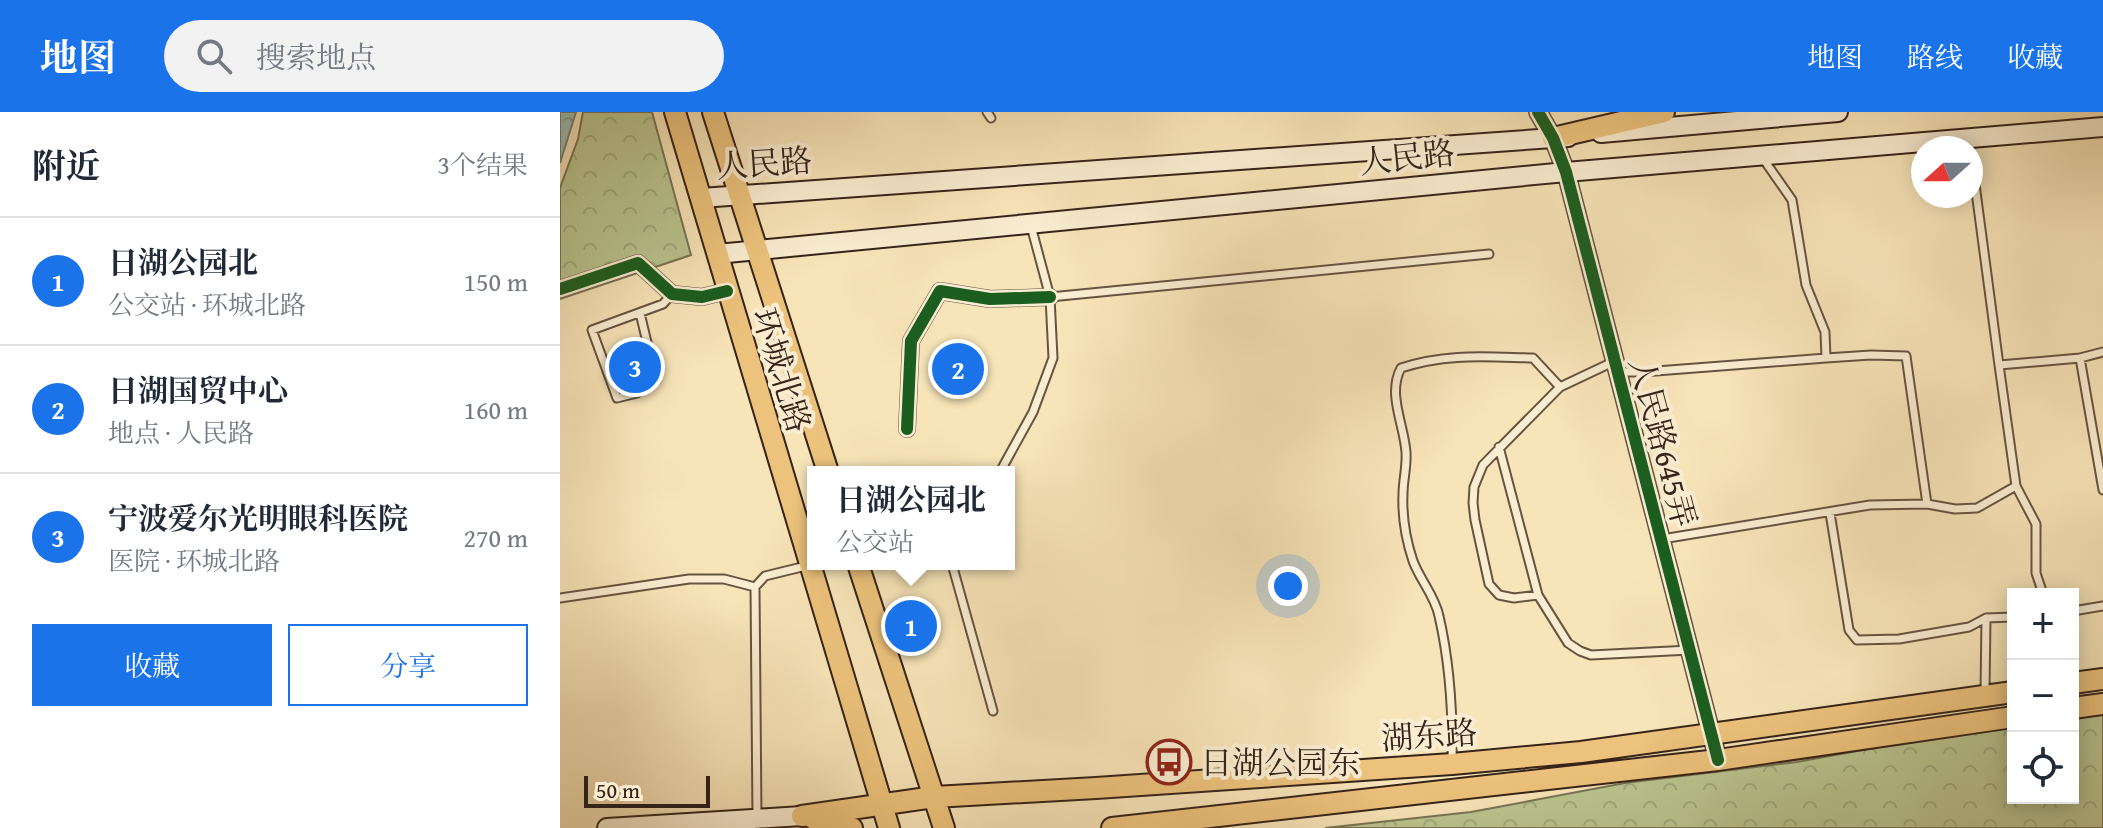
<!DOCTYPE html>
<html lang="zh">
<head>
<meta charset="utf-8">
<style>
  :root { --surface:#fff; --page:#f2f2f3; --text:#1f2937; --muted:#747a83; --line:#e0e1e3; --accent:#1a73e8 }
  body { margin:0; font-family:"Gentium Book Plus","Noto Serif SC",serif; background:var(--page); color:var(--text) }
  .controls { position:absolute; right:24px; bottom:24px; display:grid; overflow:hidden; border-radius:0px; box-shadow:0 4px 20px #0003 }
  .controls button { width:72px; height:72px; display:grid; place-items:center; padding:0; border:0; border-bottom:2px solid var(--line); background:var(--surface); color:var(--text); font:40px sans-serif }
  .compass { position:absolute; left:1351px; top:24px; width:72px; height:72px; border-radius:50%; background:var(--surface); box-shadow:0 4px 20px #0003; rotate:249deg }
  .scale { position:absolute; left:24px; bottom:20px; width:126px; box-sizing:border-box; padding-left:8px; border:4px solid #362419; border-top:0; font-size:22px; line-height:28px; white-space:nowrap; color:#362419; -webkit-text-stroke:6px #faedd1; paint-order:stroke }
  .you { position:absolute; left:728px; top:474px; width:28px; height:28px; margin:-20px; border:6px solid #fff; border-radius:50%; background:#1a73e8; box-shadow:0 0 0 12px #1a73e833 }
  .badge { display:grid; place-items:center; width:52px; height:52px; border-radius:50%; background:var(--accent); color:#fff; font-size:26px; font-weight:700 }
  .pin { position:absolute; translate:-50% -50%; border:4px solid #fff; box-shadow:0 2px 8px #0006 }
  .popup { position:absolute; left:247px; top:354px; width:208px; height:104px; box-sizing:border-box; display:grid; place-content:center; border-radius:0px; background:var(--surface); filter:drop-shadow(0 2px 6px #0005); font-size:26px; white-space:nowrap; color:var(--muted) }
  .popup b { font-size:30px; color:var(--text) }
  .popup::after { content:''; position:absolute; left:50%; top:100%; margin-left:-16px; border:16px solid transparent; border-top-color:var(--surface) }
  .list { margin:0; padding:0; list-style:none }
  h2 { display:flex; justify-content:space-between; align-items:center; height:104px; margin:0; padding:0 32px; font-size:34px }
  h2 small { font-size:26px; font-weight:400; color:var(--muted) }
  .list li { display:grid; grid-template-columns:52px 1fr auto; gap:24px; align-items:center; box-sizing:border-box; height:128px; padding:0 32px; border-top:2px solid var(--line) }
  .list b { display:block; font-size:30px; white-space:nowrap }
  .list p { margin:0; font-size:26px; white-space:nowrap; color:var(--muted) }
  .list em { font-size:26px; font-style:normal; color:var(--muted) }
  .actions { display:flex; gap:16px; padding:24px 32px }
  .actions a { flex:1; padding:18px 0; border:2px solid var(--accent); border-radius:0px; text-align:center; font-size:28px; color:var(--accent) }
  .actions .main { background:var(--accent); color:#fff }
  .icon { flex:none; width:44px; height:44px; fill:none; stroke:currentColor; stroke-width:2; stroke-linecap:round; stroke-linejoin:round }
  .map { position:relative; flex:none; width:1543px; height:716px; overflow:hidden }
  header { display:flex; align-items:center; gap:48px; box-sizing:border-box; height:112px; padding:0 40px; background:var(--accent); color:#fff }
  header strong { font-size:38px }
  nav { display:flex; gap:44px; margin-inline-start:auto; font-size:28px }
  .search { width:560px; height:72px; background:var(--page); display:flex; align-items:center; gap:20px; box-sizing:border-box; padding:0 28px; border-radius:44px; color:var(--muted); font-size:30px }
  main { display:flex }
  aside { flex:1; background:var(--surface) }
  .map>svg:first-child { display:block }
  .park { fill:url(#park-crowns); stroke:#787454; stroke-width:2 }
  .water { fill:url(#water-ripples); stroke:#748076; stroke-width:2 }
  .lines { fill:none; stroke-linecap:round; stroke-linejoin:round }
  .service-casing { stroke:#665441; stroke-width:11 }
  .minor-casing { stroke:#665441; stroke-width:18 }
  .tertiary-casing { stroke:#665441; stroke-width:20 }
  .secondary-casing { stroke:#362419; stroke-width:22 }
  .primary-casing { stroke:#362419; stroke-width:24 }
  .service { stroke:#faedd1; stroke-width:7 }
  .minor { stroke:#faedd1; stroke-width:14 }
  .tertiary { stroke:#faedd1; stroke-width:16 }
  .secondary { stroke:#faedd1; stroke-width:18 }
  .primary { stroke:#ecc27c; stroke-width:20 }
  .cycleway-casing { stroke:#faedd1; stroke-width:17 }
  .cycleway { stroke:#1b5e20; stroke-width:12 }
  .labels { text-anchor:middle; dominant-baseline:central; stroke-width:8; stroke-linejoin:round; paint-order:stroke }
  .street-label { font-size:32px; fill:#362419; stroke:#faedd1 }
  .poi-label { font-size:32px; fill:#362419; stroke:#faedd1; text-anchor:start }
</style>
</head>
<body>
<header>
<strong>地图</strong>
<div class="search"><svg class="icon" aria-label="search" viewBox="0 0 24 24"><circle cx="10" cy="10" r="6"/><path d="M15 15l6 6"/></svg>搜索地点</div>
<nav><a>地图</a><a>路线</a><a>收藏</a></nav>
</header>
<main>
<aside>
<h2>附近<small>3个结果</small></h2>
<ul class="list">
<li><span class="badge">1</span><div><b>日湖公园北</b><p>公交站 · 环城北路</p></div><em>150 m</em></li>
<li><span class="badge">2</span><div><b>日湖国贸中心</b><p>地点 · 人民路</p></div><em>160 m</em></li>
<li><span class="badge">3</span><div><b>宁波爱尔光明眼科医院</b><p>医院 · 环城北路</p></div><em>270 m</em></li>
</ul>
<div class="actions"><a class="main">收藏</a><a>分享</a></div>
</aside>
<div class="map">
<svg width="1543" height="716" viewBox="0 0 1543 716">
  <defs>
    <pattern id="park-crowns" width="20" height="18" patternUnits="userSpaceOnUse" patternTransform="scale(2)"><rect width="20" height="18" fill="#bac590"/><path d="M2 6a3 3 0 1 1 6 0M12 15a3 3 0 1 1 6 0" fill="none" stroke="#a0a97c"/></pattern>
    <pattern id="water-ripples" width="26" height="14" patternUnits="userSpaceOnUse" patternTransform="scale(2)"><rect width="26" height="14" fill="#9ebeb4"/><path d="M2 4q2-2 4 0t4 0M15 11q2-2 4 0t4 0" fill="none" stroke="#829a92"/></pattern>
  </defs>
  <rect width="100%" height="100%" fill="#f7e4b8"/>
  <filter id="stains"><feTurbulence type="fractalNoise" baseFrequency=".0025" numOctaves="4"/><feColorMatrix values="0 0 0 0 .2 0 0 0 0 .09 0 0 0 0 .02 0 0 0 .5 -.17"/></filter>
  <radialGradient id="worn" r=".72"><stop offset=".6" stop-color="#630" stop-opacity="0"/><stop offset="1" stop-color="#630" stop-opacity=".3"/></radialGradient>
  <path class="park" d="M 23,0 L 92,0 L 131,143 L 0,187 L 0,76 L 18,27 Z
    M 1543,601 L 1543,716 L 765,716 L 911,700 L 1065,671 L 1237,650 L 1401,620 L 1453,613 L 1453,686 L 1513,686 L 1513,605 Z"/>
  <path class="water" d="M 0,0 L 16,0 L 0,51 Z"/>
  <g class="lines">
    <g class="service-casing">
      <path id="service" d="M 427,0 L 431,6
        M 1411,42 L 1439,253 L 1520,246 L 1543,240
        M 1202,45 L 1232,88 L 1246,173 L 1265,220 L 1266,246 L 1311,243 L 1346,244 L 1367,392
        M 490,185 L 929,142
        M 80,201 L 96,268 L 77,281 L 57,286 L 32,218 L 103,192 L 112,182
        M 1520,246 L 1543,378
        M 1058,260 L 1083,260 L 1266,246
        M 939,335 L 978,483 L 954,486 L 939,483 L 929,472 L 915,408 L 913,391 L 914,375 L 923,353 L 1000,275
        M 440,360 L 473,300 L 493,246 L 490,185 L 471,114
        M 1456,374 L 1476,412 L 1476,461 L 1483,482
        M 1270,401 L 1289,518 L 1297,528 L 1339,527 L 1409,515 L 1426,506
        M 1102,427 L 1310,393 L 1367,392 L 1395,397 L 1417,396 L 1456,374 L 1439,253
        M 392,452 L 433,599
        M 978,483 L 1008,531 L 1020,539 L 1031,543 L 1130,538
        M 0,486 L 129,467 L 164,467 L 195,475
        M 1513,499 L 1543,494
        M 1425,581 L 1426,506 L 1453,505
        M 892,650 C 893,601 890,552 879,504 C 875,484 860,468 853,449 C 846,428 842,404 843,382 C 843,368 847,355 846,340 C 844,312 827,282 841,256 C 887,241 926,245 973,246 L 1000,275 L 1055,249
        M 197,705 L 195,475 L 205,464 L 246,454"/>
    </g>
    <g class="minor-casing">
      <path id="minor" d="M 0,177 L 78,151 L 112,182 L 142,185 L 167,179
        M 347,317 L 351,229 L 380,179 L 430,187 L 490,185"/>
    </g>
    <g class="tertiary-casing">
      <path id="tertiary" d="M 978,0 L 993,26 L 1006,60 L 1158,648"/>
    </g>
    <g class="secondary-casing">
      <path id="secondary" d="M 1041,21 L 1278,0
        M 141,86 L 1008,25
        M 157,142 L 1006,60 L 1543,15
        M 47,716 L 242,704"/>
    </g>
    <g class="primary-casing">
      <path id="primary" d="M 115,0 L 329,716
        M 153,0 L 268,360
        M 993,26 L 1104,0
        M 298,452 L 384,716
        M 1513,571 L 1543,567
        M 1513,596 L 1543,592
        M 242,704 L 374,685 L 536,676 L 892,652 L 1021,640 L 1453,580
        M 254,707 L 292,716
        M 552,716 L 1158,648 L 1453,605"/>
    </g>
    <use href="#service" class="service"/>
    <use href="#minor" class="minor"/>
    <use href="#tertiary" class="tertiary"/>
    <use href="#secondary" class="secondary"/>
    <use href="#primary" class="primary"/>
    <g class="cycleway-casing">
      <path id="cycleway" d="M 978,0 L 993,26 L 1006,60 L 1158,648
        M 0,177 L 78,151 L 112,182 L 142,185 L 167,179
        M 347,317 L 351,229 L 380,179 L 430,187 L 490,185"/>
    </g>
    <use href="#cycleway" class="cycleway"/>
  </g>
  <defs>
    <g id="bus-ring" transform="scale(2.3)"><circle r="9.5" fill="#faedd1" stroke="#8f2418" stroke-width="1.5"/><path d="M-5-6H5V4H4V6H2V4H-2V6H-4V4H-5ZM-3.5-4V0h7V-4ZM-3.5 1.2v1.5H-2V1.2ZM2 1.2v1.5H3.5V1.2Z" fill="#8f2418"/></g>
  </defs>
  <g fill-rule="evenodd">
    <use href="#bus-ring" x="609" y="650"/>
  </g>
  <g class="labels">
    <g class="street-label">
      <text transform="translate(847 45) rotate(-6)">人民路</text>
      <text transform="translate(204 51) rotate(-4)">人民路</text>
      <text transform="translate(222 258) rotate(73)">环城北路</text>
      <text transform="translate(1103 330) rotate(75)">人民路645弄</text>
      <text transform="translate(869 623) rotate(-4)">湖东路</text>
    </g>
    <g class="poi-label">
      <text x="640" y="650">日湖公园东</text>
    </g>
  </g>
  <rect width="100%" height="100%" filter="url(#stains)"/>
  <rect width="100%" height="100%" fill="url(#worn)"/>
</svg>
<div class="controls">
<button>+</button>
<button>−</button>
<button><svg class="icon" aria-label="locate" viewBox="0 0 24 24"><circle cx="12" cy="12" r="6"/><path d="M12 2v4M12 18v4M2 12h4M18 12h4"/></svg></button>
</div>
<svg class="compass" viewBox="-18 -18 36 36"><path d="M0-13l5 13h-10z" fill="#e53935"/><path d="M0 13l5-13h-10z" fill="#747a83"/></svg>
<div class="scale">50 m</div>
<div class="you"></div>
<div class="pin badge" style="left:351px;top:514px">1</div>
<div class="popup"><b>日湖公园北</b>公交站</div>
<div class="pin badge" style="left:398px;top:257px">2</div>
<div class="pin badge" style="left:75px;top:255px">3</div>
</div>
</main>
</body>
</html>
